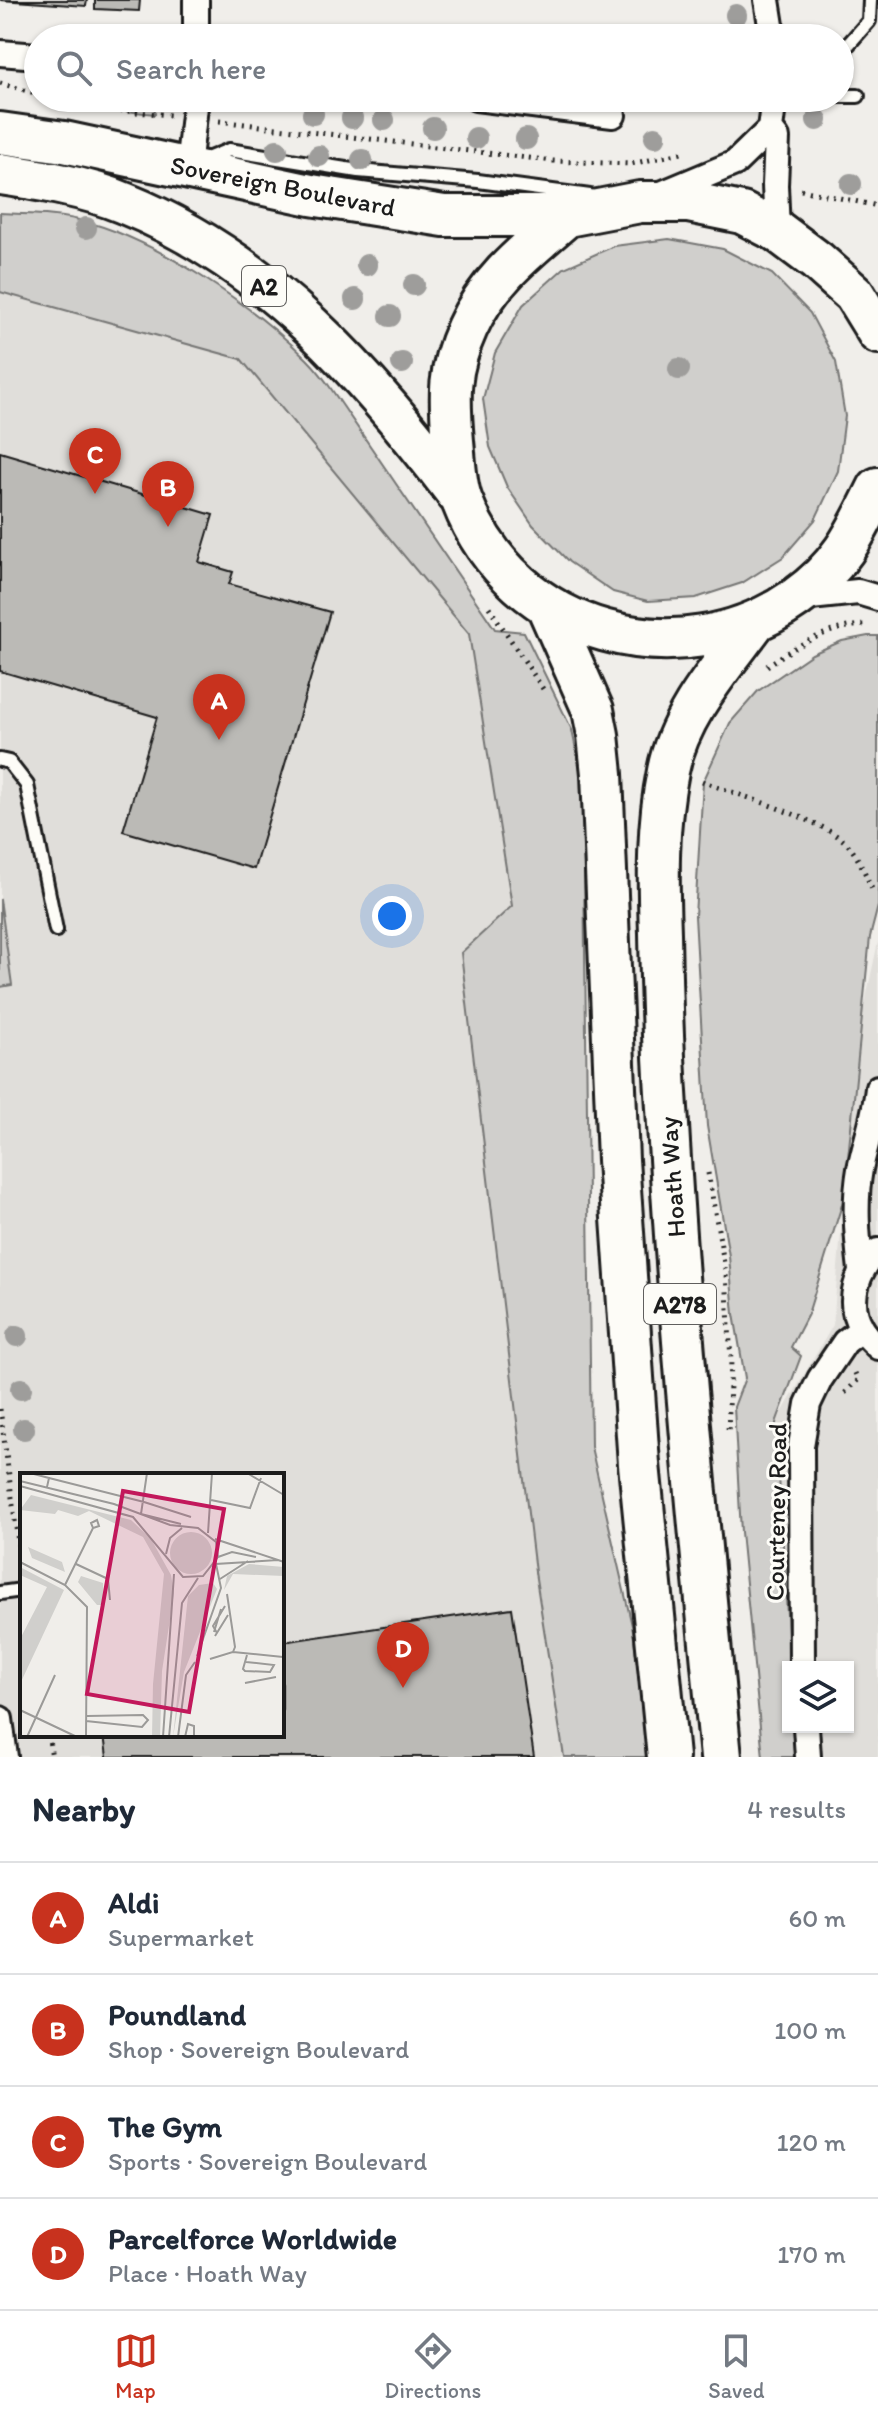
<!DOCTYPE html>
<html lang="en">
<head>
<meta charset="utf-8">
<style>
  :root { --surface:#fff; --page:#f2f2f3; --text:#1f2937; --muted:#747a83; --line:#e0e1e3; --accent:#c8321e }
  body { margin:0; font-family:Itim,sans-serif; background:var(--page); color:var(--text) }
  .controls { position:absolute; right:24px; bottom:24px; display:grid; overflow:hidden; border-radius:0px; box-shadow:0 2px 6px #0004 }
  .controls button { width:72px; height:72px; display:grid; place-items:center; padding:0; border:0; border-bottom:2px solid var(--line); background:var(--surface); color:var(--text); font:40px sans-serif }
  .you { position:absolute; left:392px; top:916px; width:28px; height:28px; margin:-20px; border:6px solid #fff; border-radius:50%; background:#1a73e8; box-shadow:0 0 0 12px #1a73e833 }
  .badge { display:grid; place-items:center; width:52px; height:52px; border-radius:50%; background:var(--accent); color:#fff; font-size:26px; font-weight:700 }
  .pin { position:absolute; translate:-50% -66px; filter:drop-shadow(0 2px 4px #0008) }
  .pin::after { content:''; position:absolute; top:42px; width:28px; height:24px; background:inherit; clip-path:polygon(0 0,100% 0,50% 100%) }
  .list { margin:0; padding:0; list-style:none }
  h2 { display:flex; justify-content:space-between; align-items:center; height:104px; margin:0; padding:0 32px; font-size:34px }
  h2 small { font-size:26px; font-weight:400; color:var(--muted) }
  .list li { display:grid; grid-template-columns:52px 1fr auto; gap:24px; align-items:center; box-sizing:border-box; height:112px; padding:0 32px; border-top:2px solid var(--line) }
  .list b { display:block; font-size:30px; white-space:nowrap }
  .list p { margin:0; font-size:26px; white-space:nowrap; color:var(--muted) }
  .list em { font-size:26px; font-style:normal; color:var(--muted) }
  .icon { flex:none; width:44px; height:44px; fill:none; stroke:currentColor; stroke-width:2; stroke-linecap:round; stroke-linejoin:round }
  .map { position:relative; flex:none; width:878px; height:1757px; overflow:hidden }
  .search { position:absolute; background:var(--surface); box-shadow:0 2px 6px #0004; left:24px; right:24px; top:24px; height:88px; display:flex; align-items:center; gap:20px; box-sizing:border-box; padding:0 28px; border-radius:44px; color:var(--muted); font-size:30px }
  .sheet { height:552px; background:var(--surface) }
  nav { display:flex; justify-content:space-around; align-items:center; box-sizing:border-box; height:112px; border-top:2px solid var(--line); background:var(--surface); font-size:22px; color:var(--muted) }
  nav a { display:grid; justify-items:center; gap:4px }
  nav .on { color:var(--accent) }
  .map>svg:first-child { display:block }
  .built { fill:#e0deda; fill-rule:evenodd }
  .green { fill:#d0cfcc; stroke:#767674; stroke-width:2 }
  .building { fill:#bbbab6; stroke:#1c1c1c; stroke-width:2 }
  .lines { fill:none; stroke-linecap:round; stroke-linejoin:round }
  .service-casing { stroke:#1c1c1c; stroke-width:18 }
  .minor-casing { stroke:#1c1c1c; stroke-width:30 }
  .primary-casing { stroke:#1c1c1c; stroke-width:46 }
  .path { stroke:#1c1c1c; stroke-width:5; stroke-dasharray:2 6; stroke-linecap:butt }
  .service { stroke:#fdfcf7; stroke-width:12 }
  .minor { stroke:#fdfcf7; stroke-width:24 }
  .primary { stroke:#fdfcf7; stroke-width:40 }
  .tree { fill:#9e9d9b }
  .labels { text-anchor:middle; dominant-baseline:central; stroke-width:6; stroke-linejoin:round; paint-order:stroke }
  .shield { fill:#fdfcf7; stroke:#605f5e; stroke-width:2 }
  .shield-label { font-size:24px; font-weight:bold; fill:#1c1c1c }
  .street-label { font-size:26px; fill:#1c1c1c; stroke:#fdfcf7 }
  .inset-road { fill:none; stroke:#9b9a98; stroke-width:2 }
  .view { fill:#c2185b; fill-opacity:0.15; stroke:#c2185b; stroke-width:4 }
  .inset-edge { fill:none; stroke:#1c1c1c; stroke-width:4 }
</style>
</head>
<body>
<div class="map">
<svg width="878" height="1757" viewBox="0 0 878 1757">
  <rect width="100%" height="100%" fill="#f0eeea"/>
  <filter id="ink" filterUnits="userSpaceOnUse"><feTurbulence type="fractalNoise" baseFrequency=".0125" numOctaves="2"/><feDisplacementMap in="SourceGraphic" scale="16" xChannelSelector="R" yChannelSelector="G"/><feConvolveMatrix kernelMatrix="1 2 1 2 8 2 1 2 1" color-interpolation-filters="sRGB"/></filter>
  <g filter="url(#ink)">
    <path class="built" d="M 0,292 L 241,359 L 469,634 L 512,907 L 535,1572 L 564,1757 L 0,1757 ZM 22,1475 L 282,1475 L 282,1735 L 22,1735 Z
      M 878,942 L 878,1757 L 795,1757 L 793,1727 L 848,1727 L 848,1667 L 790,1667 L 776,1423 L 833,1325 L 858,1035 Z"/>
    <path class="green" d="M 49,98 L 154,98 L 155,114 L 72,106 Z
      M 0,213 C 27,214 53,214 79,220 C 155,238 252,305 307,359 C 317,369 326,381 334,393 L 495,629 L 524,632 L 572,730 L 583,784 L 591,1447 L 633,1630 L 648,1757 L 564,1757 L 535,1572 L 461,953 L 512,906 L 469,634 L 241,359 L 0,292 Z
      M 669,239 L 723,249 L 772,274 L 810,313 L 836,362 L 845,416 L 838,471 L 815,520 L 783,557 L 742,583 L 696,598 L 648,601 L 613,592 L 569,562 L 533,525 L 507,487 L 490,447 L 483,399 L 495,353 L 523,305 L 564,268 L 614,246 Z
      M 868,636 L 878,636 L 878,906 L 870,937 L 844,1198 L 808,1314 L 791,1347 L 801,1356 L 776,1423 L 790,1667 L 788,1667 L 788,1727 L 793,1727 L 795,1757 L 763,1757 L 741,1532 L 734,1407 L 745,1378 L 734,1314 L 729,1256 L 707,1126 L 695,916 L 703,782 L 730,723 L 758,691 L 812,654 L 842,641 Z
      M 0,899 L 12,985 L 0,987 Z"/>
    <path class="building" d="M 0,0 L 87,0 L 86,6 Z
      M 95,0 L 140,0 L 139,11 L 95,9 Z
      M 0,452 L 213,515 L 199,562 L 233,572 L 229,584 L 330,612 L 254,869 L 123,831 L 157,717 L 0,671 Z
      M 512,1608 L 534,1757 L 107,1757 L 104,1735 L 282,1735 L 282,1642 Z"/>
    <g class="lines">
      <g class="service-casing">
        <path id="service" d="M 840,87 L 846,47 L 869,21 L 870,0
          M 840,96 L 858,96
          M 202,161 L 229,150 L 358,171 L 478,181 L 590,196
          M 0,760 L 9,762 L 27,785 L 56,930
          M 0,1593 L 22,1590"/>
      </g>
      <g class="minor-casing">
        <path id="minor" d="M 196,0 L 196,38
          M 767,0 L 773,38
          M 0,53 L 38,56
          M 476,98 L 613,115
          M 770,129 L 777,138 L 775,185 L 777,231
          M 188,167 L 196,98
          M 661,194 L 735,163 L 770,129 L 774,98
          M 801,598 L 858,592 L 878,598
          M 878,1251 C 857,1269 846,1302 861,1327 C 865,1335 872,1341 878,1347
          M 861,1270 C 857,1236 854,1203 860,1169 C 866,1141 875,1116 878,1088
          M 802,1667 L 801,1446 L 808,1404 L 820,1379 L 845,1342 L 862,1329
          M 0,1719 L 5,1757
          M 806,1727 L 808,1757"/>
      </g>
      <g class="primary-casing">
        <path id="primary" d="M 0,133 L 64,142 L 311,195 L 444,216 L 567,216 L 640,202 L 688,202 L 742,213 L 777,231 L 817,261 L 854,294 L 878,333
          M 0,174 C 40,180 87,187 124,203 C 268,261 367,375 458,495
          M 567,216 C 529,249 488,280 467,328 C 448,370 449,396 453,441 C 455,459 455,483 462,501 C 513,635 680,680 796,598 C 840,567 855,535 878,488
          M 547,606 L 593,710 L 598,735 L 602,774 L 618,1160 L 639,1464 L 668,1757
          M 721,1757 C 700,1541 679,1325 667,1108 C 663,1049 661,991 660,933 C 658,878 657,825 668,771 C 679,714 723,666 756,621"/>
      </g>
      <path class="path" d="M 0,83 L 38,94
        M 49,98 L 70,106
        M 80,107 L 170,115
        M 219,121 L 553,161 L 631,164 L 686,152
        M 801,190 L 878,206
        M 489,607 L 545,692
        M 767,666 C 795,646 832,625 867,625
        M 702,781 C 736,795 827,820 849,846 C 859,858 866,875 872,889 L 878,890
        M 708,1173 L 726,1274 L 731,1361 L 728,1433
        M 845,1393 L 858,1380 L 855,1373
        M 0,1409 L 22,1572
        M 48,1735 L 52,1757"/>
      <use href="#service" class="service"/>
      <use href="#minor" class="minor"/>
      <use href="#primary" class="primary"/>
    </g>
    <g class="tree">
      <circle cx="736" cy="15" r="11"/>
      <circle cx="313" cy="114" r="11"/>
      <circle cx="352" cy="118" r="11"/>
      <circle cx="384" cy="120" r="11"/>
      <circle cx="817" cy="120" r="11"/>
      <circle cx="433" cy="128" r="11"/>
      <circle cx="655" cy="137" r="11"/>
      <circle cx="476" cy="138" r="11"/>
      <circle cx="526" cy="139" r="11"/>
      <circle cx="277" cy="150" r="11"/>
      <circle cx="319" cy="156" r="11"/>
      <circle cx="362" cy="160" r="11"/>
      <circle cx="851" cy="184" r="11"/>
      <circle cx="86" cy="228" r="11"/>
      <circle cx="367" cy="265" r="11"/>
      <circle cx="414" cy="285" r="11"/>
      <circle cx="355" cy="299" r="11"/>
      <circle cx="390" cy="316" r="11"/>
      <circle cx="402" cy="363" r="11"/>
      <circle cx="679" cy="369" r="11"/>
      <circle cx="17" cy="1336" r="11"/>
      <circle cx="21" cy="1389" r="11"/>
      <circle cx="24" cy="1429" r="11"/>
    </g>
  </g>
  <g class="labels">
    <g class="shield">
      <rect x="242" y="266" width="44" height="40" rx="6"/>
      <rect x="644" y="1284" width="72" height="40" rx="6"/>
    </g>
    <g class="shield-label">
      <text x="264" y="286">A2</text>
      <text x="680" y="1304">A278</text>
    </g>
    <g class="street-label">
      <text transform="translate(283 186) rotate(11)">Sovereign Boulevard</text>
      <text transform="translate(672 1177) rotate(-94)">Hoath Way</text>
      <text transform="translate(776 1512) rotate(-89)">Courteney Road</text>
    </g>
  </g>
  <g transform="translate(20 1473)">
    <rect width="264" height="264" fill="#f0eeea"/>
    <path d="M 11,22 L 111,47 L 131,66 L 151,102 L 154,120 L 142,198 L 140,264 L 132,264 L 133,211 L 144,101 L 123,64 L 69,38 L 58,43 L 38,37 L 35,41 L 0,37 ZM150 80a21 21 0 1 1 42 0a21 21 0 1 1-42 0ZM 8,74 L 42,89 L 45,99 L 12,85 ZM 229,91 L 264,94 L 264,103 L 213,101 L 204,117 L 207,103 ZM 0,94 L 44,117 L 0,211 L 0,166 L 27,114 L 0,102 ZM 61,103 L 83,110 L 84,132 L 77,132 L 58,109 ZM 193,110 L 197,116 L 164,199 L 153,264 L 168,123 L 179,112 Z" fill="#d0cfcc"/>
    <path class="inset-road" d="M 10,0 L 29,5 L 27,14M 127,0 L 121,41 L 161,51M 227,0 L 264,22M 29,5 L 124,29M 0,8 L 94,31 L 150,52 L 178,55 L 196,69 L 198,84 L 183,103 L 163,104 L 113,44 L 0,13M 191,27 L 230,35 L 241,5M 124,29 L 171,44M 188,60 L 192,0M 195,66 L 264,89M 146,81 L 150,65 L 162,55M 198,84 L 212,79 L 236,84M 0,89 L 45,112 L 67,134 L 66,264M 56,91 L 88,106 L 90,127M 200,106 L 228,88M 45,112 L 73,55 L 79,53 L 77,47 L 71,50 L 73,55M 194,159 L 201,136M 197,160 L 193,153 L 205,133M 195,163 L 208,142M 213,179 L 263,184M 177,183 L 201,115 L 196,91 L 258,87M 190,186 L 213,179 L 215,174 L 207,121M 226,189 L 254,192 L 250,199 L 225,198 L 223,196 L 227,182M 225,210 L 256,204M 0,237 L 57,264M 66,248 L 122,254 L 128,247 L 123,242 L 67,243M 7,264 L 35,202M 143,264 L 154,101M 149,264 L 162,130 L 178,105M 158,264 L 166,202 L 175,189M 165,264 L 168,251 L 174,253 L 174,264"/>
    <path class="view" d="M 103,18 L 204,36 L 169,239 L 67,221 Z"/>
    <rect width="264" height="264" class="inset-edge"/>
  </g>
</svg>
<div class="controls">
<button><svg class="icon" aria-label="layers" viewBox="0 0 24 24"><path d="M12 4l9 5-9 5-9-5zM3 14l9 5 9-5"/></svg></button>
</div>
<div class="you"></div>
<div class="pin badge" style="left:219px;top:740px">A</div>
<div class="pin badge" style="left:168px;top:527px">B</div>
<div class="pin badge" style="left:95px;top:494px">C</div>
<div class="pin badge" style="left:403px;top:1688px">D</div>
<div class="search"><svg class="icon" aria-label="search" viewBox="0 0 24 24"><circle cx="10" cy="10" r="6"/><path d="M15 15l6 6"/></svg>Search here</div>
</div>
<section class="sheet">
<h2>Nearby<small>4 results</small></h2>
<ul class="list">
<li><span class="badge">A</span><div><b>Aldi</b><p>Supermarket</p></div><em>60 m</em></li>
<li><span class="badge">B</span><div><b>Poundland</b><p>Shop · Sovereign Boulevard</p></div><em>100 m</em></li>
<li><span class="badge">C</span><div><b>The Gym</b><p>Sports · Sovereign Boulevard</p></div><em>120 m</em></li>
<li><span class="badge">D</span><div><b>Parcelforce Worldwide</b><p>Place · Hoath Way</p></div><em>170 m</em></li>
</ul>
</section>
<nav>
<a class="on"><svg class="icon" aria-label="map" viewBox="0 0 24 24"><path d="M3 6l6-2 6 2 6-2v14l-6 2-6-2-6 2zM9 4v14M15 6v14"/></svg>Map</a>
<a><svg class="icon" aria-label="directions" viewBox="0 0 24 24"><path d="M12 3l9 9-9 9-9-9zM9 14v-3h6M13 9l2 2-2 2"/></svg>Directions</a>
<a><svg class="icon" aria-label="saved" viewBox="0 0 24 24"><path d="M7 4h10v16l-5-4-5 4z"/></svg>Saved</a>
</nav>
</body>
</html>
